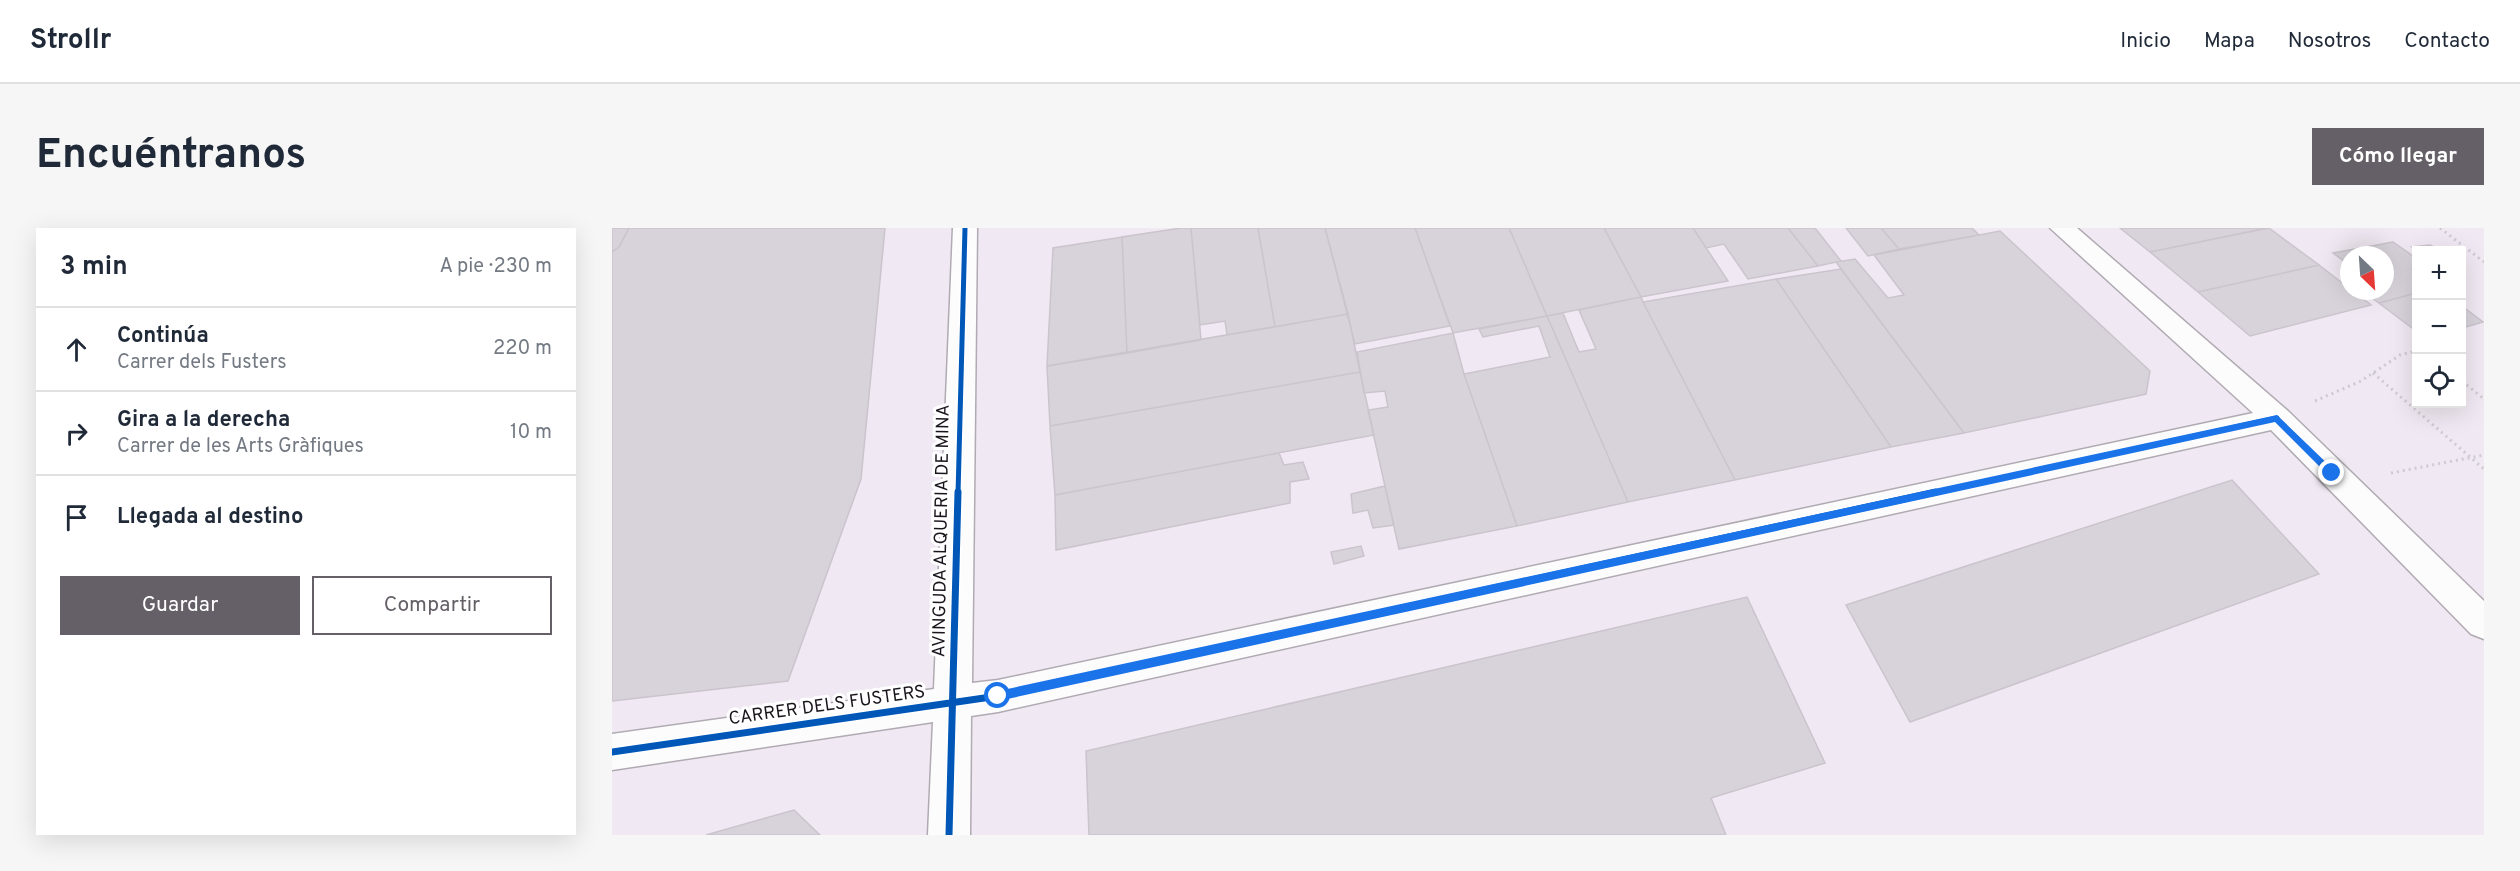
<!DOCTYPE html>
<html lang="es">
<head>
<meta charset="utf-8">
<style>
  :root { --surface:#fff; --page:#f6f6f7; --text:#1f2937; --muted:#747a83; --line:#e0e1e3; --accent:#655f67 }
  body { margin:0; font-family:Overpass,sans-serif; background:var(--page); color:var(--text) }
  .controls { position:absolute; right:18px; top:18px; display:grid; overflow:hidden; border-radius:0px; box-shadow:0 6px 24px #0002 }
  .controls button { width:54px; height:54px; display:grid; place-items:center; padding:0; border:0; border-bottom:2px solid var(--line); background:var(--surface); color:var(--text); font:30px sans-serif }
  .compass { position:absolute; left:1728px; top:18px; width:54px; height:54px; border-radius:50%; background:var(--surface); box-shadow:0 6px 24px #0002; rotate:155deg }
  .stop { position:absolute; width:18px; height:18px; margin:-14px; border:4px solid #1a73e8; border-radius:50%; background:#fff }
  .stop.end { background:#1a73e8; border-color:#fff; box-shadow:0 2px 6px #0008 }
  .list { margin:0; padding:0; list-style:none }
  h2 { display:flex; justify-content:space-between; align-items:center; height:78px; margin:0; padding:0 24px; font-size:26px }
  h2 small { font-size:20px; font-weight:400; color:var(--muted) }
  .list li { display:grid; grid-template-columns:39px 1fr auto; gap:18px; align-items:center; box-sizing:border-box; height:84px; padding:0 24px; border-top:2px solid var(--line) }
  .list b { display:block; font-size:22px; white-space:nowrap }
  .list p { margin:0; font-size:20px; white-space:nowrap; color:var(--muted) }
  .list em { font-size:20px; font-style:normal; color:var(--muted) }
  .actions { display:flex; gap:12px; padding:18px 24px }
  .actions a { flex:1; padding:14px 0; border:2px solid var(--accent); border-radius:0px; text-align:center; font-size:21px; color:var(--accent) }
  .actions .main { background:var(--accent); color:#fff }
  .icon { flex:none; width:33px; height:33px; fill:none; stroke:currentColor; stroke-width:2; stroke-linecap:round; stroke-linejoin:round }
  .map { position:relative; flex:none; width:1872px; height:607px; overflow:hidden; border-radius:0px }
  header { display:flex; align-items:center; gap:36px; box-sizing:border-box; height:84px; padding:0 30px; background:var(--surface); border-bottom:2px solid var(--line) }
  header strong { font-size:28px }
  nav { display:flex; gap:33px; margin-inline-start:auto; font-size:21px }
  .intro { display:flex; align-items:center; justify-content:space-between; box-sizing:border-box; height:144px; padding:0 36px }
  h1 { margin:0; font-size:42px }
  .button { padding:15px 27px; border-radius:0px; background:var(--accent); color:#fff; font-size:21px; font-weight:700 }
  main { display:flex; gap:36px; padding:0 36px }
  aside { flex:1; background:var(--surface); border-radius:0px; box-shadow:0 6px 24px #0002 }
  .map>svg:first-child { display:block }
  .building { fill:#d8d2da; stroke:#cbc4cd; stroke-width:1.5 }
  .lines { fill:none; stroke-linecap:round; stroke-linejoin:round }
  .secondary-casing { stroke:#b0aab2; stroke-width:3 }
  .path { stroke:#cecbd0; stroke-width:3; stroke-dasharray:2 4; stroke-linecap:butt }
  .secondary { fill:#fdfcfd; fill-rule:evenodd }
  .cycleway-far1-casing { stroke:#fff; stroke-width:8 }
  .cycleway-casing { stroke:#fff; stroke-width:10 }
  .cycleway-far1 { stroke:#0057b8; stroke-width:5 }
  .cycleway { stroke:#0057b8; stroke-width:7 }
  .route { fill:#1a73e8 }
  .labels { text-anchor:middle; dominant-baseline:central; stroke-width:6; stroke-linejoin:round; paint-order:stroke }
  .street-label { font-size:18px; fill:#1a151c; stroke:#fff }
</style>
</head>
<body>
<header>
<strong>Strollr</strong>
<nav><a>Inicio</a><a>Mapa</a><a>Nosotros</a><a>Contacto</a></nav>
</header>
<div class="intro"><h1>Encuéntranos</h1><a class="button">Cómo llegar</a></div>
<main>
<aside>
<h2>3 min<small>A pie · 230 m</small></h2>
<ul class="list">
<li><svg class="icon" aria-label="ahead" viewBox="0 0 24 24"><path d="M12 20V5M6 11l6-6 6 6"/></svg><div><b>Continúa</b><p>Carrer dels Fusters</p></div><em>220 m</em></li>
<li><svg class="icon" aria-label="right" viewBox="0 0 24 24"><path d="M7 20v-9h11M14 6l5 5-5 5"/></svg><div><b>Gira a la derecha</b><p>Carrer de les Arts Gràfiques</p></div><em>10 m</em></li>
<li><svg class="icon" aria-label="arrive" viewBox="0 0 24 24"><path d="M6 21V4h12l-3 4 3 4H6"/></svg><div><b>Llegada al destino</b></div></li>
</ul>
<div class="actions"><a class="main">Guardar</a><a>Compartir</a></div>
</aside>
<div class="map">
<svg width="1872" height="607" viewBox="0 0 1872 607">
  <rect width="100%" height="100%" fill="#f0e8f2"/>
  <path class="building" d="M 0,0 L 17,0 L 7,19 L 0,24 Z
    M 17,0 L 273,0 L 249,251 L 176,453 L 0,473 L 0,24 L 7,19 Z
    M 569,0 L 579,0 L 589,112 L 515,125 L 510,9 Z
    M 579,0 L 646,0 L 663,99 L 615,107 L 613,93 L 588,97 Z
    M 646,0 L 713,0 L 736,86 L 663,99 Z
    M 713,0 L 803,0 L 838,98 L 743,116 Z
    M 803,0 L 897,0 L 935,88 L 841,105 Z
    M 897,0 L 992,0 L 1029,69 L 935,88 Z
    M 992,0 L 1081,0 L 1116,53 L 1029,69 Z
    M 1081,0 L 1176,0 L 1206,38 L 1136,51 L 1112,16 L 1094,20 Z
    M 1176,0 L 1203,0 L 1229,33 L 1206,38 Z
    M 1234,0 L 1269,0 L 1287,21 L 1256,28 Z
    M 1269,0 L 1360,0 L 1367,7 L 1287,21 Z
    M 1508,0 L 1655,0 L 1538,24 Z
    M 1657,0 L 1707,37 L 1586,64 L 1538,24 Z
    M 1388,3 L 1538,143 L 1534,166 L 1352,205 L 1224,34 L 1243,31 L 1276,70 L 1292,67 L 1262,27 Z
    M 510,9 L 515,125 L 435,138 L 441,20 Z
    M 1781,14 L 1804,30 L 1804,39 L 1800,41 L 1804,44 L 1804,65 L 1767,75 L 1750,63 L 1773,63 L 1773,27 L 1737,27 L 1737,37 L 1721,25 Z
    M 1818,17 L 1827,22 L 1806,22 L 1800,19 Z
    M 1707,37 L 1737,60 L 1737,63 L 1741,63 L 1759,77 L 1638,108 L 1586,64 Z
    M 1229,41 L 1352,205 L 1279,219 L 1164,51 Z
    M 1164,51 L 1279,219 L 1123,252 L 1031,74 Z
    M 1804,65 L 1804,103 L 1767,75 Z
    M 1029,69 L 1031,74 L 1123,252 L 1016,274 L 935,88 L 951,85 L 967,124 L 984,121 L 967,82 Z
    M 1850,78 L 1871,94 L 1850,100 Z
    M 736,86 L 748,144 L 438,198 L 435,138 Z
    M 935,88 L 1016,274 L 905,298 L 852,146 L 938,129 L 927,98 L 871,109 L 867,101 Z
    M 841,105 L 852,146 L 905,298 L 787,321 L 756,182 L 776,179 L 773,163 L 752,165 L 745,124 Z
    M 748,144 L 762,207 L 443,267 L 438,198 Z
    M 667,225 L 672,237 L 691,234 L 697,251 L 678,254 L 678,275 L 444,322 L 443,267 Z
    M 1620,252 L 1707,346 L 1298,494 L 1234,377 Z
    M 773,258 L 782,297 L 761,300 L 756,282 L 741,285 L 739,266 Z
    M 749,318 L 752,328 L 722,336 L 719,324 Z
    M 1135,369 L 1213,535 L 1099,570 L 1114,607 L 477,607 L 474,523 Z
    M 182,582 L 208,607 L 94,607 Z"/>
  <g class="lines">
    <g class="secondary-casing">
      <path id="secondary" d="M 341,0 L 365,0 L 360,455 L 386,452 L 1641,185 L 1438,0 L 1465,0 L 1676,183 L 1872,373 L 1872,411 L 1859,406 L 1659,202 L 386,484 L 359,488 L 358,607 L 316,607 L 321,494 L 0,542 L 0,506 L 322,461 Z"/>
    </g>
    <path class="path" d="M 1828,0 L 1872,34
      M 1761,145 L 1872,241
      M 1850,153 L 1872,171
      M 1703,173 L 1749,153 L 1788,127 L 1804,123
      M 1779,245 L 1872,227"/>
    <use href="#secondary" class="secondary"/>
    <g class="cycleway-far1-casing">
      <path id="cycleway-far1" d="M 346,266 L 353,0
        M 1317,266 L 1665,190"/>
    </g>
    <g class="cycleway-casing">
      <path id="cycleway" d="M 0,524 L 386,468 L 1324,264
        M 337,607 L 346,264"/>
    </g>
    <use href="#cycleway-far1" class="cycleway-far1"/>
    <use href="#cycleway" class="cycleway"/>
  </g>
  <path class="route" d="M 1665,187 L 1723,243 L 1723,247 L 1716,247 L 1663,194 L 386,473 L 381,468 L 386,463 Z"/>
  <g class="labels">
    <g class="street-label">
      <text transform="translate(330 303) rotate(-89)">AVINGUDA ALQUERIA DE MINA</text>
      <text transform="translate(215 478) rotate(-8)">CARRER DELS FUSTERS</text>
    </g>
  </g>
</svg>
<div class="controls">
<button>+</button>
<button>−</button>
<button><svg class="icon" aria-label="locate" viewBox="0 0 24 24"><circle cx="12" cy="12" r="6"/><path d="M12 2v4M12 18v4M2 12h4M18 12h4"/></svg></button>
</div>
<svg class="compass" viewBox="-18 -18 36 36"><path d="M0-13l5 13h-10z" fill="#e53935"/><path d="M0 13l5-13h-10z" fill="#747a83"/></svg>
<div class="stop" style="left:386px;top:468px"></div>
<div class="stop end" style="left:1720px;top:245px"></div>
</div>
</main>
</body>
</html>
